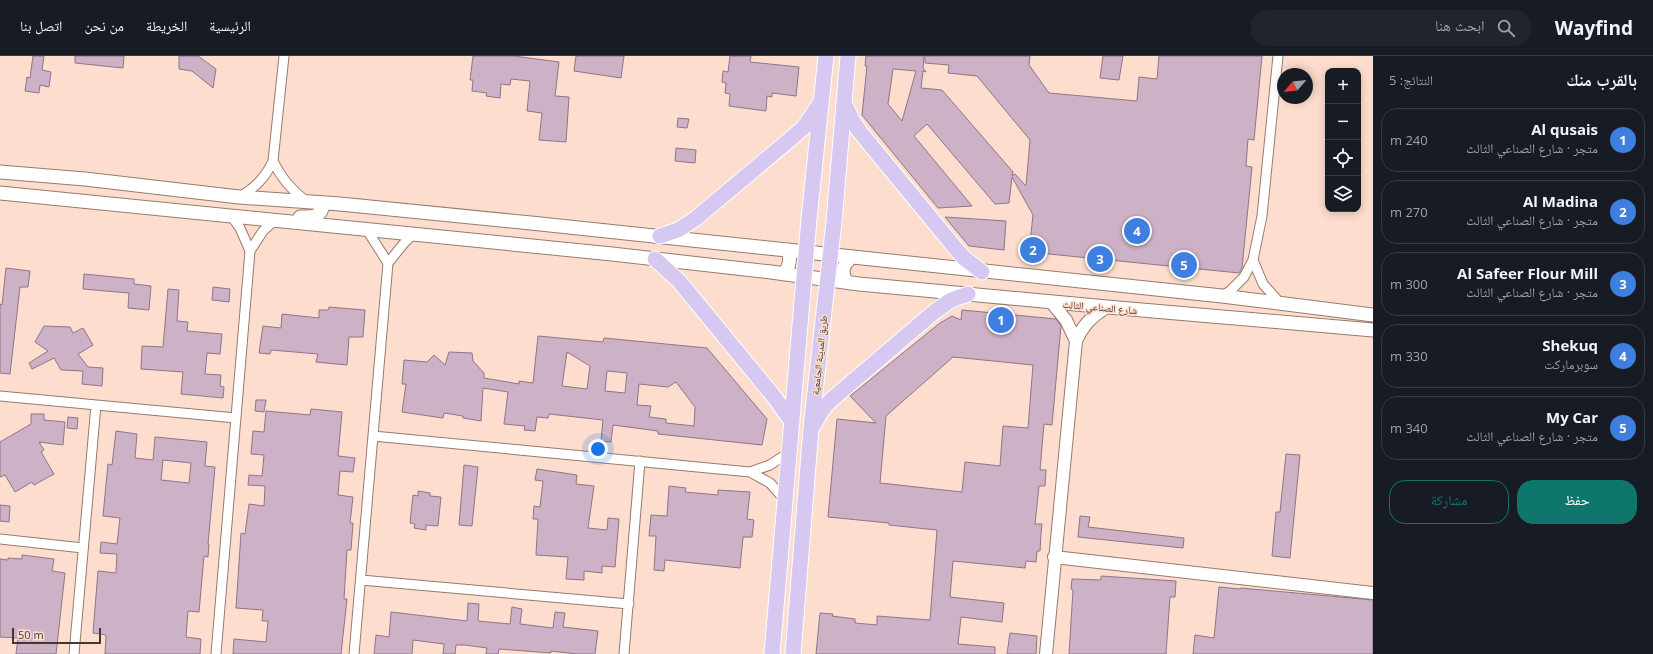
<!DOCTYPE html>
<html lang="ar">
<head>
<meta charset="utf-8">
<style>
  :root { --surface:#171b24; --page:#20242c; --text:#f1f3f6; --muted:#9ea1a6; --line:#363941; --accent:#0f766e }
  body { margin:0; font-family:"Open Sans","Noto Naskh Arabic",sans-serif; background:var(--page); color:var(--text); direction:rtl }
  .controls { position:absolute; right:12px; top:12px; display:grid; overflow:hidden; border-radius:8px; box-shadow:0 2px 10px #0003 }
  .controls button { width:36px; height:36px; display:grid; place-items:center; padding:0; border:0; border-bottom:1px solid var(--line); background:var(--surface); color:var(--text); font:20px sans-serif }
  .compass { position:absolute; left:1277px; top:12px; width:36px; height:36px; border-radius:50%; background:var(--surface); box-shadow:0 2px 10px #0003; rotate:242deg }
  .scale { position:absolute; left:12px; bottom:10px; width:89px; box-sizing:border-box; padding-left:4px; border:2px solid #453832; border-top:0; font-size:11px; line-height:14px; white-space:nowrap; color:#453832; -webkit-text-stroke:3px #fdddcd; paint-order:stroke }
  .you { position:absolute; left:598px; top:393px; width:14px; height:14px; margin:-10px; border:3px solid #fff; border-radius:50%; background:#1a73e8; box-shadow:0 0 0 6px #1a73e833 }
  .badge { display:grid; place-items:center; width:26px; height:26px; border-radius:50%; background:var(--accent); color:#fff; font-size:13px; font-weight:700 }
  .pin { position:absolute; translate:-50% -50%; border:2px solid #fff; box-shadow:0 1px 4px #0006 }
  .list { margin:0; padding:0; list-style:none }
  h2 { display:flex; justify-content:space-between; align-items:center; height:52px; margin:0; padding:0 16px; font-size:17px }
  h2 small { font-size:13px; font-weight:400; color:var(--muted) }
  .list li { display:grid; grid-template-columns:26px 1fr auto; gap:12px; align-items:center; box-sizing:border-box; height:64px; margin:0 8px 8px; padding:0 8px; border:1px solid var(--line); border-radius:16px }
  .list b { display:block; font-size:15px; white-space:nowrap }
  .list p { margin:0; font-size:13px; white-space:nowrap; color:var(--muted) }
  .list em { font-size:13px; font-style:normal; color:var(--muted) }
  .actions { display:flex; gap:8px; padding:12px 16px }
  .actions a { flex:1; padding:9px 0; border:1px solid var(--accent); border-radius:16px; text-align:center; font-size:14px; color:var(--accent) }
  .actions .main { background:var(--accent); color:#fff }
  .icon { flex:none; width:22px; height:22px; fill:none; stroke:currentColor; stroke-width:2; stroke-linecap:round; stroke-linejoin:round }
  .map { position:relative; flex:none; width:1373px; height:598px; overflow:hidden; direction:ltr }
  header { display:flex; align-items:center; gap:24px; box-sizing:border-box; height:56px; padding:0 20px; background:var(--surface); border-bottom:1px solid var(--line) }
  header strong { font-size:19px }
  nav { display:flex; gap:22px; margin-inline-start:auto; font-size:14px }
  .search { width:280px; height:36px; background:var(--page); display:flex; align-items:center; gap:10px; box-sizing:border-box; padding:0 14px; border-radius:16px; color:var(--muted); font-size:15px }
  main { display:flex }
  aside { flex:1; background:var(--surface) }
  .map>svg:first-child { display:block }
  .building { fill:#cdb2c7; stroke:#8e7588; fill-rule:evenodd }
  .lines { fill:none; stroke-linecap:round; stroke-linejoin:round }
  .minor-casing { stroke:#987b6d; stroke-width:11 }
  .tertiary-casing { stroke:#987b6d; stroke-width:14 }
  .secondary-casing { stroke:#987b6d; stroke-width:15 }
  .primary-casing { stroke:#fff; stroke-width:17 }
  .minor { stroke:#fff; stroke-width:9 }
  .tertiary { stroke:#fff; stroke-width:12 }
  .secondary { stroke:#fff; stroke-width:13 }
  .primary { stroke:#d6c8f1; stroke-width:15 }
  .labels { text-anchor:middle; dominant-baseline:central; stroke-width:3; stroke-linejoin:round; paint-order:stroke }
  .street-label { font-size:10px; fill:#453832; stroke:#fdddcd }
</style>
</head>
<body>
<header>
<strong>Wayfind</strong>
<div class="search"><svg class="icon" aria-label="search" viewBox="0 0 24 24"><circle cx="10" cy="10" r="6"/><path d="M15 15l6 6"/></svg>ابحث هنا</div>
<nav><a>الرئيسية</a><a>الخريطة</a><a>من نحن</a><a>اتصل بنا</a></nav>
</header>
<main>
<aside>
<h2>بالقرب منك<small>النتائج: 5</small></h2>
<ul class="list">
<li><span class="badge" style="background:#3f7fe0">1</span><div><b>Al qusais</b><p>متجر · شارع الصناعي الثالث</p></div><em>240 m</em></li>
<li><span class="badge" style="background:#3f7fe0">2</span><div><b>Al Madina</b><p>متجر · شارع الصناعي الثالث</p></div><em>270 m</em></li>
<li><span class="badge" style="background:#3f7fe0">3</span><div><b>Al Safeer Flour Mill</b><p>متجر · شارع الصناعي الثالث</p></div><em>300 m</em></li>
<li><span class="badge" style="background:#3f7fe0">4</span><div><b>Shekuq</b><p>سوبرماركت</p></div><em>330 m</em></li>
<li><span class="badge" style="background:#3f7fe0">5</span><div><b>My Car</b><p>متجر · شارع الصناعي الثالث</p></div><em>340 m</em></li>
</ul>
<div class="actions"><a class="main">حفظ</a><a>مشاركة</a></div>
</aside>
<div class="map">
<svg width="1373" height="598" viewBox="0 0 1373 598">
  <rect width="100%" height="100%" fill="#fdddcd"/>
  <path class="building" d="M 33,0 L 44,0 L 42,14 L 51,16 L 49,31 L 40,29 L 39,37 L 25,35 L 27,21 L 30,22 Z
    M 75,0 L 124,0 L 123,12 L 75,7 Z
    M 179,0 L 198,0 L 216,13 L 213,32 L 192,15 L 179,13 Z
    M 473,0 L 514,0 L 559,6 L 555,40 L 569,41 L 566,86 L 539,84 L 542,57 L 527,55 L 530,25 L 511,23 L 510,29 L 501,28 L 500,42 L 486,40 L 487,37 L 472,35 L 473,24 L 470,24 Z
    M 576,0 L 624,0 L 621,22 L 574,15 Z
    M 730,0 L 751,0 L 750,6 L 799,11 L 796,40 L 772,37 L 772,41 L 767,40 L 766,55 L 729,50 L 730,38 L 725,37 L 726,27 L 722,26 L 723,15 L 728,16 Z
    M 866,0 L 924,0 L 923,12 L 926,16 L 923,15 L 921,32 L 942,34 L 1013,116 L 1012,120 L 1015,118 L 1026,130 L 1030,84 L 977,20 L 948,17 L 949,9 L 925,7 L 925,0 L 1030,0 L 1029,9 L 1049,37 L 1137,45 L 1139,21 L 1157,23 L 1159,0 L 1262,0 L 1254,84 L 1248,83 L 1246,110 L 1252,111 L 1242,212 L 1239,217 L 1029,196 L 1033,159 L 1012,121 L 1009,147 L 995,148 L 927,68 L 914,80 L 972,150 L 938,152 L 862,59 L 867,10 L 865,10 ZM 893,13 L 916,15 L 902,65 L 888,48 Z
    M 1103,0 L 1123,0 L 1119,24 L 1100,22 Z
    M 678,62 L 689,63 L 687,72 L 677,71 Z
    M 676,92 L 696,94 L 695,107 L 675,105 Z
    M 945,161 L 1006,165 L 1004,194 L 969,190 Z
    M 6,212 L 30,215 L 28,231 L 20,231 L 10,318 L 0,317 L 0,248 L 2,249 Z
    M 84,218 L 134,223 L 134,228 L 151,230 L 149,254 L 128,252 L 129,237 L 83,233 Z
    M 213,231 L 230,233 L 229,246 L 212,244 Z
    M 168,233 L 179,234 L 177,265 L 188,266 L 187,275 L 222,278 L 220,298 L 207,297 L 205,318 L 221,319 L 220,330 L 224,331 L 223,342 L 181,338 L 183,316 L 141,313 L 142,290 L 163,291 Z
    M 329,251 L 365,254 L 363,281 L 349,281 L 347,309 L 316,306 L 318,298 L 271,294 L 270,298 L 259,297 L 263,270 L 281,272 L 282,258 L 319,262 L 319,254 L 328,254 Z
    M 962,254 L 1056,263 L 1061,270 L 1052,369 L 1044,368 L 1040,414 L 1046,414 L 1045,430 L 1039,430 L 1035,468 L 1042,468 L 1041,478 L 1040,495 L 1037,495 L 1036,506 L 1026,505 L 1025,512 L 953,505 L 950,541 L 1004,547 L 1002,566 L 961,561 L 958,588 L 995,591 L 995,598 L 816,598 L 820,557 L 833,558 L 832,560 L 855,563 L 855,567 L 877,569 L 877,560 L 930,564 L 937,474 L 889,469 L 889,467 L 828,461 L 837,363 L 876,367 L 850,340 L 940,267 L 952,260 L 961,264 ZM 953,301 L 1033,309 L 1028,372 L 1003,370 L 1000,410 L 965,406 L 962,436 L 880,427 L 886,360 Z
    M 44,270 L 70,271 L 73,277 L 83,272 L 93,289 L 78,298 L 88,311 L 103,312 L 102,330 L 82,328 L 83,315 L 61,314 L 54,302 L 32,313 L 29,307 L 48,295 L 35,286 Z
    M 538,280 L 603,286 L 604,282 L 707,292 L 767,363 L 762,389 L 658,378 L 658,375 L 613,369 L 611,386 L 601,385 L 603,364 L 549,358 L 548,362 L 537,361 L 535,375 L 524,374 L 525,370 L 504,368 L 508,336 L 483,332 L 481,365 L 463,362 L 463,360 L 444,357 L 443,362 L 402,356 L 406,328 L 402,328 L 404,304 L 427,306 L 434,299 L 445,309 L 449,296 L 472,297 L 473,305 L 484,317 L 484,322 L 519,328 L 519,325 L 533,327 ZM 567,296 L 590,310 L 587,333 L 562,330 ZM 607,315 L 627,317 L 625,337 L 605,335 ZM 676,326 L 695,351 L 694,370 L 666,367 L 666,363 L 649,361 L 651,350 L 637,349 L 639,328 L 668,331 Z
    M 256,344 L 266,344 L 264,356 L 255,355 Z
    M 311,353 L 342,356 L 338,400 L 355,402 L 353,416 L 340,415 L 338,439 L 353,441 L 350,467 L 353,467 L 351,494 L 347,494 L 344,543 L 347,543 L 341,598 L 233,598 L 234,583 L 266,586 L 268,565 L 262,565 L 263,554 L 236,552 L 241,477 L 245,478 L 249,448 L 264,450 L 265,430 L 248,429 L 249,419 L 262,420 L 264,399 L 251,398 L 253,375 L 264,376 L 266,355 L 310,359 Z
    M 31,358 L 44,358 L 44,364 L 65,366 L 63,389 L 39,386 L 44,394 L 41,396 L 54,418 L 34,429 L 32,426 L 15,436 L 5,419 L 0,421 L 0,386 L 31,368 Z
    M 68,361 L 78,362 L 77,373 L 67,372 Z
    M 116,375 L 137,378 L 135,402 L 153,404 L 155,381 L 207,386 L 205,410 L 215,411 L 208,488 L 209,488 L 208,501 L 204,500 L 199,556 L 188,555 L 186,581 L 201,583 L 200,598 L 105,598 L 106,579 L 93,577 L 98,515 L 116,517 L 117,498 L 100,497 L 101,486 L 117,488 L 120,462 L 103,460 L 108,408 L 112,409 ZM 163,404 L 191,407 L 189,427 L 161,424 Z
    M 1286,398 L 1300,399 L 1290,502 L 1272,500 L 1276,456 L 1280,456 Z
    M 464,409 L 478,411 L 472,470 L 459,469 Z
    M 537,413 L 577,419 L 576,428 L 594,430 L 588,472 L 607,474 L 608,462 L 619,463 L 615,511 L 602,510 L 602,517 L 584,515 L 584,524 L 566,523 L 568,501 L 536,499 L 538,463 L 533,463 L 534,450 L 540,451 L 543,425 L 535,424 Z
    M 669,430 L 686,432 L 685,436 L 718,439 L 718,434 L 750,436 L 747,463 L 754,464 L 752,481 L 743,481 L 740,512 L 665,504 L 664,515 L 654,514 L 656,480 L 649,480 L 651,459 L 667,460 Z
    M 418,435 L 430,437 L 430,440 L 441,441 L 438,470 L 426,469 L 426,474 L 414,472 L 415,468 L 410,467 L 413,439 L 418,440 Z
    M 0,449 L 10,450 L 9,466 L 0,465 Z
    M 1080,460 L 1090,461 L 1088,471 L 1184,482 L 1183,492 L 1078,481 Z
    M 22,499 L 54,503 L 52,515 L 65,517 L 56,598 L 16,598 L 18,582 L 0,581 L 0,503 L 8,504 L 8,502 L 22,503 Z
    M 1101,520 L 1176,525 L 1175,541 L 1170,541 L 1166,598 L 1069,598 L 1073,534 L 1071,533 L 1072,523 L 1101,524 Z
    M 1219,531 L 1240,533 L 1241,532 L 1373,544 L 1373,598 L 1193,598 L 1195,579 L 1214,582 Z
    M 468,547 L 479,548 L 478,565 L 510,568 L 512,551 L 522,553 L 520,568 L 553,572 L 555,556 L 565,557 L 563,571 L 598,575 L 595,598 L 577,598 L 551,595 L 551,597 L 499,593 L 498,598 L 486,598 L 487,592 L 465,589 L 456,589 L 455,598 L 443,598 L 444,588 L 413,584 L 412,598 L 374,598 L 376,579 L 389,581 L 391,556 L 467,565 Z
    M 1010,577 L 1037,580 L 1036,598 L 1007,598 Z"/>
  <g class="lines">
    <g class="minor-casing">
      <path id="minor" d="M 273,105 C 281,122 291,134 306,145
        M 239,141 C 255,132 265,122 273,105 L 284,0
        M 232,161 L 240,172 L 250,195
        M 367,174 L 388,207
        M 1253,204 L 1263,228 L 1280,247
        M 1222,240 L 1230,235 L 1244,221 L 1253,204 L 1262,160 L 1278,0
        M 0,340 L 236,362
        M 373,380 L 750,416 L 770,427 L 785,444
        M 750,416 L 770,409 L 788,397
        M 0,483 L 83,492
        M 361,524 L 629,548
        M 74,598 L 96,349
        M 216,598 L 250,195 L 263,175 L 274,165
        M 354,598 L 388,207 L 405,186 L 414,178
        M 624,598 L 640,405"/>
    </g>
    <g class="tertiary-casing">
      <path id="tertiary" d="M 1051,246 L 1066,264 L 1076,285
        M 1054,501 L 1373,537
        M 1046,598 L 1076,285 C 1083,269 1092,260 1107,251"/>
    </g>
    <g class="secondary-casing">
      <path id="secondary" d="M 0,116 L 85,123 L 239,141 L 340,148 L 531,167 L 1222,240 L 1373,259
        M 0,137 L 612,198 L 771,216 L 859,228 L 1107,251 L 1373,274
        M 300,161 C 312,161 322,162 323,147
        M 784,218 C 790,210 791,203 788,194
        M 847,226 C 840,217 843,208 851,202"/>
    </g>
    <g class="primary-casing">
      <path id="primary" d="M 844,47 L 854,67 L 860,76 L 957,194 L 964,202 L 982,216
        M 660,180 L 678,174 L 695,163 L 794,80 L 805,70 L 819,49
        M 655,203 L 679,225 L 775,342 L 792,366
        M 813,370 L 822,354 L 831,344 L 934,256 L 951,244 L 968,238
        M 772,598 L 809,163 L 826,0
        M 793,598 L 811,372 L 834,166 L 848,0"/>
    </g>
    <use href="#minor" class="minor"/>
    <use href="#tertiary" class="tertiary"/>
    <use href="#secondary" class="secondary"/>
    <use href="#primary" class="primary"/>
  </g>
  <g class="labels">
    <g class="street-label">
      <text transform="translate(1100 251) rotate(5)">شارع الصناعي الثالث</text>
      <text transform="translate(819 299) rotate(-84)">طريق المدينة الجامعية</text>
    </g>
  </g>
</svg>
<div class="controls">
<button>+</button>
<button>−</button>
<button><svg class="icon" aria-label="locate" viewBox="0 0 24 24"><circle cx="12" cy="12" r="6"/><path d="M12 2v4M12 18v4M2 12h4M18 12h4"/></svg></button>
<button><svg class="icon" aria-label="layers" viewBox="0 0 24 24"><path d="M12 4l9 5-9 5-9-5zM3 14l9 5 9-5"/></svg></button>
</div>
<svg class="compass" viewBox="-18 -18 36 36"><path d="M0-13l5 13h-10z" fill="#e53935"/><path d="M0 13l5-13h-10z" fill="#9ea1a6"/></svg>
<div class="scale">50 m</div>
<div class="you"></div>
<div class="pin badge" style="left:1001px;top:264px;background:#3f7fe0">1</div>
<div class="pin badge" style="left:1033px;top:194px;background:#3f7fe0">2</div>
<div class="pin badge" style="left:1100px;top:203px;background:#3f7fe0">3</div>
<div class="pin badge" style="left:1137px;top:175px;background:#3f7fe0">4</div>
<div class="pin badge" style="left:1184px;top:209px;background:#3f7fe0">5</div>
</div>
</main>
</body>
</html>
